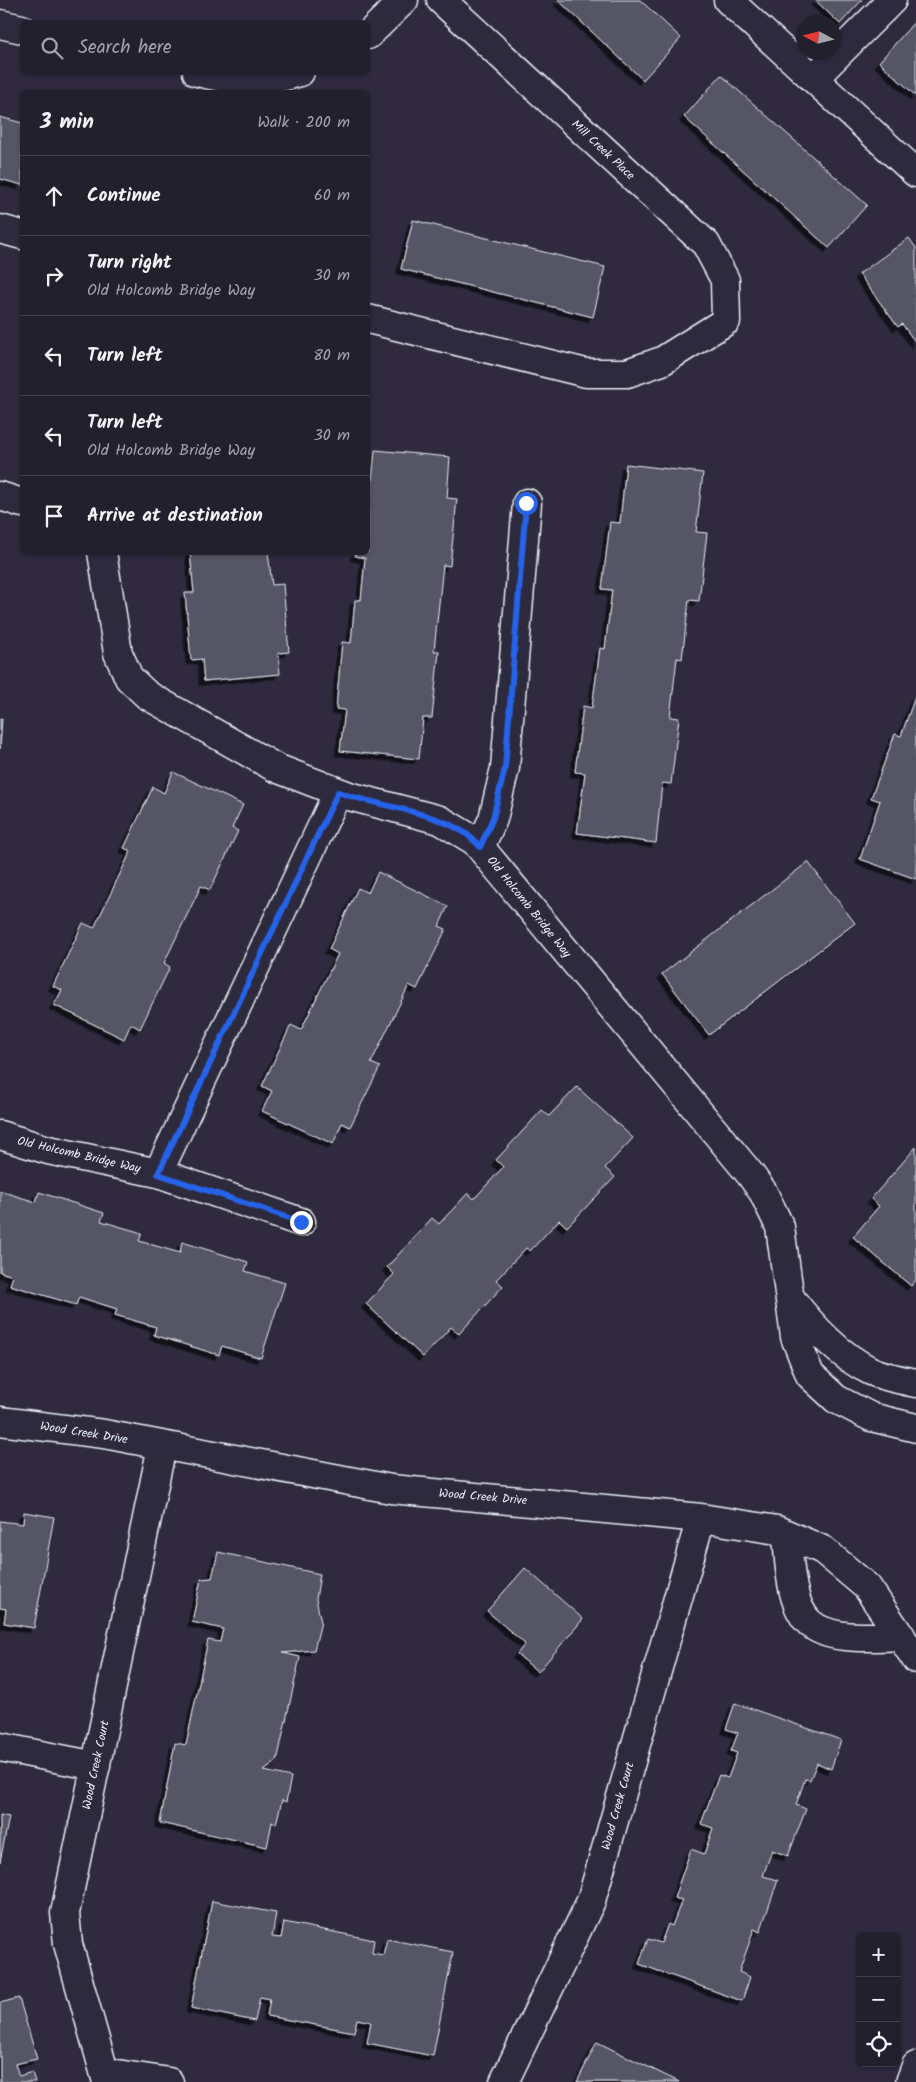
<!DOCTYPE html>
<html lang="en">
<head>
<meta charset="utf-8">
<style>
  :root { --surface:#23202e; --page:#2b2836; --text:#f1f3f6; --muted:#a3a3aa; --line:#403e4a }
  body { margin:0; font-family:Kalam,sans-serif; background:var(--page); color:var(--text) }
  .controls { position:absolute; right:15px; bottom:15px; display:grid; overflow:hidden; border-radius:8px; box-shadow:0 1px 4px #0004 }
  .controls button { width:45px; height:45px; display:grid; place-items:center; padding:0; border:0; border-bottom:1px solid var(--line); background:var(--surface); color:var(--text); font:25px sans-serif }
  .compass { position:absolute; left:796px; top:15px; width:45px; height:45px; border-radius:50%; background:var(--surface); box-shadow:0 1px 4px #0004; rotate:277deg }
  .stop { position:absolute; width:15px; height:15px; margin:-11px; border:4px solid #2563eb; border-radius:50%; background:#fff }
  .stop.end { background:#2563eb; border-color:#fff; box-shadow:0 1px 5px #0008 }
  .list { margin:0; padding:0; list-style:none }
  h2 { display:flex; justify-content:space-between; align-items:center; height:65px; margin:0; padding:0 20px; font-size:21px }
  h2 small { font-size:16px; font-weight:400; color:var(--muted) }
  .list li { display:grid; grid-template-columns:32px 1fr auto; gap:15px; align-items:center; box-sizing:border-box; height:80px; padding:0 20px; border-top:1px solid var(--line) }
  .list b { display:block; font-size:19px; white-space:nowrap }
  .list p { margin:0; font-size:16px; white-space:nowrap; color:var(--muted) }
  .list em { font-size:16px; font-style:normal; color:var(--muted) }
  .icon { flex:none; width:28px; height:28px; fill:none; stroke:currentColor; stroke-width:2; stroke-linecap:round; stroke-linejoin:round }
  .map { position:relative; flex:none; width:916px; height:2082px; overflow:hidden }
  .search { position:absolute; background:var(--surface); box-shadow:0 1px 4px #0004; left:20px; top:20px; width:350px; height:55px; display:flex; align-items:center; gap:12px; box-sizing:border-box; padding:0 18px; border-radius:8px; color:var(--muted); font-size:19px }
  .panel { position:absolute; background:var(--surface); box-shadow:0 1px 4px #0004; left:20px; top:90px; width:350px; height:465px; border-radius:8px }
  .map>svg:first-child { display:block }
  .building { fill:#575565; stroke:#e8f1f8; filter:url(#shadow) }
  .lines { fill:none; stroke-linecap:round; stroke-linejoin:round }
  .minor-casing { stroke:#e8f1f8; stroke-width:31 }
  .minor { stroke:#2f2a3d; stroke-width:28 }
  .route { stroke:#2563eb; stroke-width:6 }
  .labels { text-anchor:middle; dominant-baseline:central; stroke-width:5; stroke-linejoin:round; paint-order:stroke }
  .street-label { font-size:12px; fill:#e8f1f8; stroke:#2f2a3d }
</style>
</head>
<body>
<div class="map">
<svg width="916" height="2082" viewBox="0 0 916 2082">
  <defs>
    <filter id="shadow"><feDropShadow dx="-4.5" dy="4.5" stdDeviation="0" flood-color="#0009"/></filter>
  </defs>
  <rect width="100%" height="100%" fill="#2f2a3d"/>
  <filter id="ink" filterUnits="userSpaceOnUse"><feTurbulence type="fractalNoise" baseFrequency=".02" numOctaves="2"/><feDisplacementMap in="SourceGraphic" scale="10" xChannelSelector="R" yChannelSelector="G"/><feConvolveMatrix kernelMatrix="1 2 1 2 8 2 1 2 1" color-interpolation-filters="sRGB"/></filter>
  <g filter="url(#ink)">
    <path class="building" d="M 558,0 L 640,0 L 681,38 L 643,80 Z
      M 815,0 L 862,0 L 840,24 Z
      M 916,20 L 916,96 L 879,62 Z
      M 721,75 L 867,205 L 829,248 L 684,117 Z
      M 0,117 L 22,123 L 22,185 L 0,179 Z
      M 413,220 L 605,267 L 593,317 L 401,269 Z
      M 909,238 L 916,248 L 916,343 L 902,324 L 898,327 L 859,274 Z
      M 375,450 L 450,457 L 447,498 L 457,499 L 450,566 L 443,565 L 434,651 L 439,651 L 432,718 L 423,718 L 419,759 L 340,751 L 345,710 L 336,709 L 342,642 L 351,643 L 355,600 L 361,600 L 365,558 L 355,556 L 356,552 L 368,552 L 368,491 L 371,492 Z
      M 626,464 L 703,473 L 696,532 L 707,533 L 699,601 L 689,600 L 682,659 L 677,658 L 670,717 L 679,718 L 671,784 L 662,783 L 656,843 L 577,833 L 585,773 L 575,772 L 583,706 L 592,708 L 600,648 L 605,649 L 612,590 L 602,589 L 610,522 L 620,523 Z
      M 190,552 L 268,552 L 272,585 L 283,584 L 289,652 L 278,653 L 280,674 L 204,681 L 202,659 L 191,660 L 185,593 L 194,593 Z
      M 916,694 L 916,879 L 860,859 L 880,801 L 871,798 L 895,734 L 901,736 Z
      M 0,719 L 2,719 L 0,749 Z
      M 173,772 L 243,805 L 232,828 L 238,831 L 210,890 L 201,886 L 164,963 L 170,967 L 140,1029 L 131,1024 L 124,1039 L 54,1005 L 62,990 L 53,986 L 83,923 L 94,928 L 131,851 L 124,848 L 153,787 L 164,793 Z
      M 808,862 L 855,923 L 709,1035 L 662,974 Z
      M 378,872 L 448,906 L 439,926 L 446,929 L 417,989 L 409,985 L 371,1063 L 380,1067 L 350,1127 L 342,1123 L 333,1144 L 262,1111 L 272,1091 L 262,1086 L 291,1025 L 301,1030 L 338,954 L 329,949 L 358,888 L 368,893 Z
      M 577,1087 L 633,1138 L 605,1168 L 615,1177 L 567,1227 L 559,1220 L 530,1251 L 526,1248 L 496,1280 L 503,1286 L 459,1334 L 451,1327 L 423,1357 L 366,1304 L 394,1274 L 387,1267 L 432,1218 L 439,1224 L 468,1193 L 474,1199 L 503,1167 L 496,1160 L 542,1110 L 549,1116 Z
      M 916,1147 L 916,1280 L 911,1286 L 853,1237 L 879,1206 L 871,1199 Z
      M 0,1191 L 36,1202 L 39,1192 L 104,1213 L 101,1221 L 142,1233 L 139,1241 L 180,1253 L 182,1242 L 248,1262 L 245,1271 L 285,1283 L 261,1358 L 222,1346 L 219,1355 L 154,1335 L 156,1327 L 115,1315 L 117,1309 L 79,1297 L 76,1305 L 10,1285 L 13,1276 L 0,1272 Z
      M 24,1512 L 54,1517 L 34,1628 L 4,1623 L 6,1609 L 0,1608 L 0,1521 L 23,1524 Z
      M 218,1552 L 320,1574 L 316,1599 L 321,1622 L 314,1650 L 283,1653 L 300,1657 L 277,1761 L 264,1771 L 291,1777 L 286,1802 L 282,1800 L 276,1824 L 272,1822 L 267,1847 L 160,1823 L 175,1743 L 186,1745 L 208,1640 L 220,1642 L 223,1629 L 192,1622 L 201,1579 L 212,1578 Z
      M 525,1568 L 583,1619 L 538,1672 L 517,1654 L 525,1644 L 487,1611 Z
      M 735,1703 L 841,1740 L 831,1769 L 817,1763 L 810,1780 L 805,1779 L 796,1805 L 806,1809 L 788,1856 L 772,1850 L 763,1876 L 778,1880 L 760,1932 L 754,1929 L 739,1972 L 750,1977 L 742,2001 L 639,1964 L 648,1939 L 661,1943 L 668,1924 L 672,1926 L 682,1900 L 674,1898 L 691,1849 L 704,1854 L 713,1828 L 701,1824 L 719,1775 L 728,1778 L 737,1753 L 731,1751 L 738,1733 L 726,1729 Z
      M 0,1815 L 9,1817 L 0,1862 Z
      M 212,1901 L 276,1913 L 272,1937 L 281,1938 L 284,1922 L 374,1940 L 372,1953 L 383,1955 L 387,1939 L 453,1952 L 433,2056 L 367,2043 L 371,2022 L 357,2019 L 354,2032 L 267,2016 L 270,1999 L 260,1997 L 255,2021 L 191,2008 Z
      M 19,1998 L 37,2059 L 15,2064 L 19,2076 L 32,2072 L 35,2082 L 0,2082 L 0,2003 Z
      M 597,2042 L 679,2082 L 577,2082 Z"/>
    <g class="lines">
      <g class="minor-casing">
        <path id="minor" d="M 728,0 L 916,173
          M 0,24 L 22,29
          M 368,35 L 404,0
          M 197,72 C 233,81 264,84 300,72
          M 814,78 L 892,0
          M 0,229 L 22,235
          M 368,319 L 586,373 L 627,373 L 662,361 L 726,321 L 725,280 L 706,244 L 441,0
          M 0,496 L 22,503
          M 102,552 L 118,653 L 129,678 L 147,695 L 276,768 L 349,796 L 440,820 L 475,841 L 750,1174 L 763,1192 L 780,1227 L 795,1337 L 810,1375 L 836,1399 L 871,1417 L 916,1428
          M 480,847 L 493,819 L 505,768 L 527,503
          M 0,1135 L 48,1150 L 158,1173 L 301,1222
          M 158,1173 L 338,792
          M 791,1299 C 813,1327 838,1355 871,1371 C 885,1377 901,1380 916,1383
          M 0,1421 L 104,1434 L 391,1489 L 701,1518 L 777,1530 L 823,1550 L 867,1587 L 916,1659
          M 787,1535 C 793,1631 805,1641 901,1636
          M 0,1747 L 96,1766
          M 104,2072 L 169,2082
          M 107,2082 L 68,1944 L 65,1913 L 162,1446
          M 504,2082 L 591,1901 L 701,1518
          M 910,2082 L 916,2066"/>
      </g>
      <use href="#minor" class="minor"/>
    </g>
  </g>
  <g class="lines" filter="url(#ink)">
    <path class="route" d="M 301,1222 L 158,1174 L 338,792 C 379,808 452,811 480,847 L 493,818 L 505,768 L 526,503"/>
  </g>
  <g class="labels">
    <g class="street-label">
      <text transform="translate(603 150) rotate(43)">Mill Creek Place</text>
      <text transform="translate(529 907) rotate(51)">Old Holcomb Bridge Way</text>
      <text transform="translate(79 1155) rotate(13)">Old Holcomb Bridge Way</text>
      <text transform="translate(84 1433) rotate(9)">Wood Creek Drive</text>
      <text transform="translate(483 1497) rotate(5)">Wood Creek Drive</text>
      <text transform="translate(96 1765) rotate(-78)">Wood Creek Court</text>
      <text transform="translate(618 1806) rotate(-74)">Wood Creek Court</text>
    </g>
  </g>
</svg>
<div class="controls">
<button>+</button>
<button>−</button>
<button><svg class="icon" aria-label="locate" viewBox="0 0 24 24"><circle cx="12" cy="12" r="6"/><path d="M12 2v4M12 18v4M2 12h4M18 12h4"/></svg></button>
</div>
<svg class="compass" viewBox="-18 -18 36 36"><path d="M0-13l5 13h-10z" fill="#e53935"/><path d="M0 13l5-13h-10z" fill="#a3a3aa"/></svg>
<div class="stop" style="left:526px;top:503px"></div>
<div class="stop end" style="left:301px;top:1222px"></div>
<div class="search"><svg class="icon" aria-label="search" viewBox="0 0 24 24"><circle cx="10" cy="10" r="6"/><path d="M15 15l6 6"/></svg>Search here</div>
<section class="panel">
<h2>3 min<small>Walk · 200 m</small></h2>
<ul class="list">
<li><svg class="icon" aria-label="ahead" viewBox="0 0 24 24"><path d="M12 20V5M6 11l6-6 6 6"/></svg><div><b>Continue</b></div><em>60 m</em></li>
<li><svg class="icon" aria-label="right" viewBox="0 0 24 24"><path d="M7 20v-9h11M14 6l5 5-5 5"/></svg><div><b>Turn right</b><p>Old Holcomb Bridge Way</p></div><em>30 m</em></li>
<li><svg class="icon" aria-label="left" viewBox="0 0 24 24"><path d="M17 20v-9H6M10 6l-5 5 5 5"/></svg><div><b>Turn left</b></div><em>80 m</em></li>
<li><svg class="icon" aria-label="left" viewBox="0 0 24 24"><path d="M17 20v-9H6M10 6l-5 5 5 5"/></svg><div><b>Turn left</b><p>Old Holcomb Bridge Way</p></div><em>30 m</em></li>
<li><svg class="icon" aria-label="arrive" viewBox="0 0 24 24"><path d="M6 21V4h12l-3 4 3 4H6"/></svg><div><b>Arrive at destination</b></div></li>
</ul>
</section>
</div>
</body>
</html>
